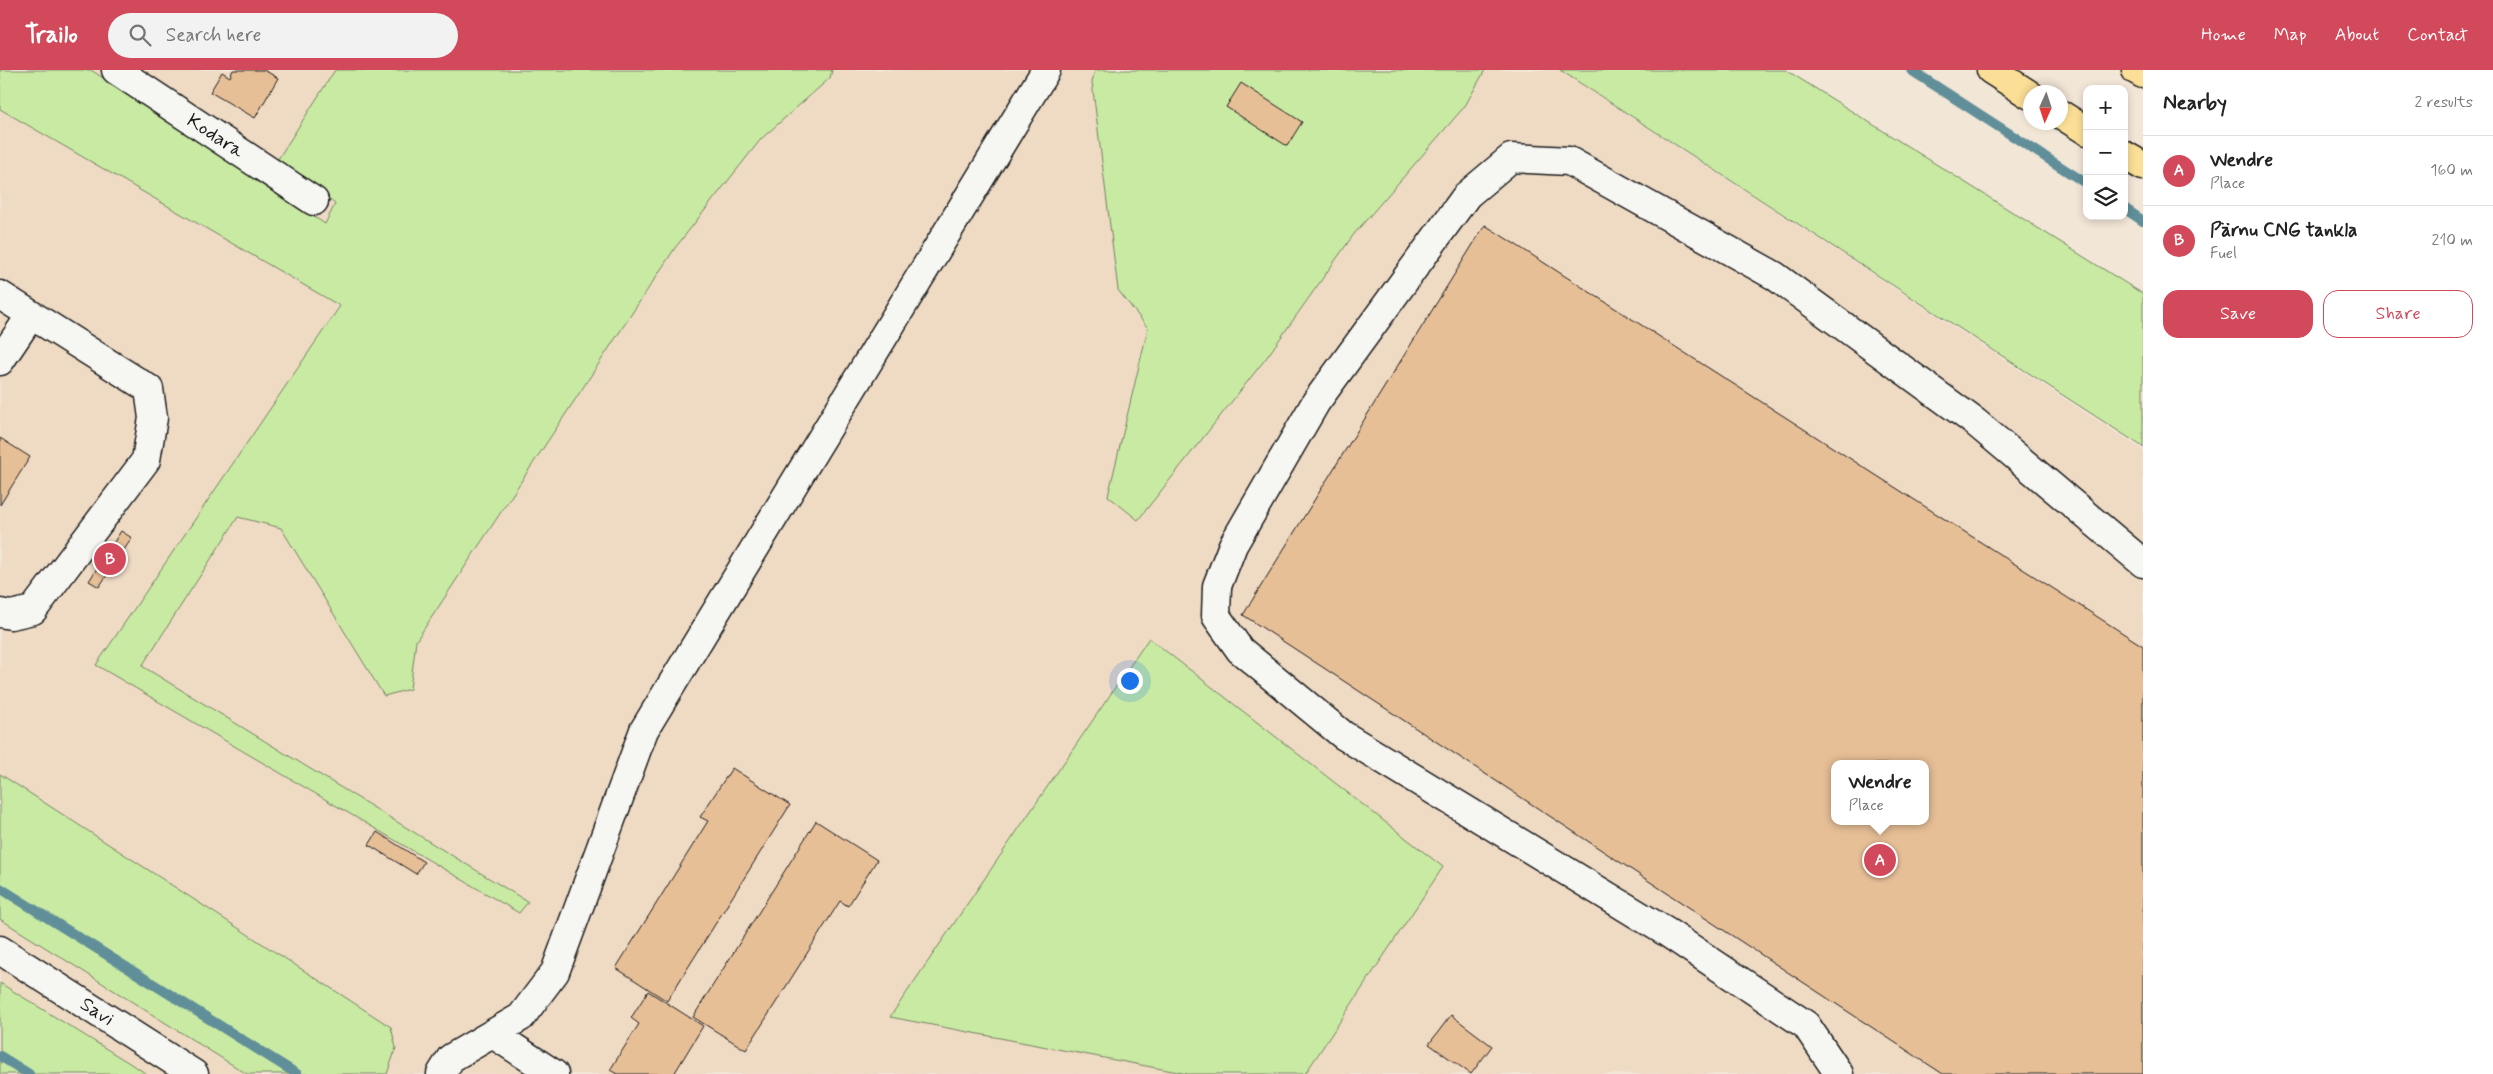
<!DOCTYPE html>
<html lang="en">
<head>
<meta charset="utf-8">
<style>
  :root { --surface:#fff; --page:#f2f2f2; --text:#222; --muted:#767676; --line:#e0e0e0; --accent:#d1495b }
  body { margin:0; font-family:Mynerve,sans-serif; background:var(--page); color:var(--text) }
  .controls { position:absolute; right:15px; top:15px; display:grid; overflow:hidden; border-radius:10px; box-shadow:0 2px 8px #0003 }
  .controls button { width:45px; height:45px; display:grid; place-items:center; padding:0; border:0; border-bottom:1px solid var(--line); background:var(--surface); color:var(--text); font:25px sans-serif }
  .compass { position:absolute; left:2023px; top:15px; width:45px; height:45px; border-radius:50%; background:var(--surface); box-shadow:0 2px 8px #0003; rotate:183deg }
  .you { position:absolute; left:1129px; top:610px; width:18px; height:18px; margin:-12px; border:4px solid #fff; border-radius:50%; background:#1a73e8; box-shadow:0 0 0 8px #1a73e833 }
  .badge { display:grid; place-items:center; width:32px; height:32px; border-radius:50%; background:var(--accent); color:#fff; font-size:16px; font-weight:700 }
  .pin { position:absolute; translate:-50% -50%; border:2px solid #fff; box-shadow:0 1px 5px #0006 }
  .popup { position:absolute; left:1831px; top:690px; width:98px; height:65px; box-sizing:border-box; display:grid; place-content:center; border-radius:10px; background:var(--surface); filter:drop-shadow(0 1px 4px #0005); font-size:16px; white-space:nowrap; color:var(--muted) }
  .popup b { font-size:19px; color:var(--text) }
  .popup::after { content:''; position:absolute; left:50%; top:100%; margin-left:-10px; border:10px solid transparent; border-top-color:var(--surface) }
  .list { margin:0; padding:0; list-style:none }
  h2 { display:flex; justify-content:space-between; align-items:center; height:65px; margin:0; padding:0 20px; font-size:21px }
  h2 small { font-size:16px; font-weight:400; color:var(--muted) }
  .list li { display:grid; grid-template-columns:32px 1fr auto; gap:15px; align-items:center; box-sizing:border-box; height:70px; padding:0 20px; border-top:1px solid var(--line) }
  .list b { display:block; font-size:19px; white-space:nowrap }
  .list p { margin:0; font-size:16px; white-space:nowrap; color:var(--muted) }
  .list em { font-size:16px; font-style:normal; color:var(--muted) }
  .actions { display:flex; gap:10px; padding:15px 20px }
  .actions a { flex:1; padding:11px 0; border:1px solid var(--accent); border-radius:15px; text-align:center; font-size:18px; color:var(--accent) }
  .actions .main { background:var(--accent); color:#fff }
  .icon { flex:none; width:28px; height:28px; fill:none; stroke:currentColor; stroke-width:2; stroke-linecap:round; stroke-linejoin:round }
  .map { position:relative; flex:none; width:2143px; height:1004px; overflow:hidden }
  header { display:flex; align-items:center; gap:30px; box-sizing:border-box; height:70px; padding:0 25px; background:var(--accent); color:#fff }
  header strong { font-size:24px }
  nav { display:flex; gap:28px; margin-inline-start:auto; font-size:18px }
  .search { width:350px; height:45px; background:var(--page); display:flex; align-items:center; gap:12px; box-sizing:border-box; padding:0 18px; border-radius:28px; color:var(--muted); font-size:19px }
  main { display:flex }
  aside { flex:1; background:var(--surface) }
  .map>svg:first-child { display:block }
  .built { fill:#efdac4; fill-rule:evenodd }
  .green { fill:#c9eaa3; stroke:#728360 }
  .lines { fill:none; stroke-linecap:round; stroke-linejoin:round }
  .stream { stroke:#608f99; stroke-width:10 }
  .building { fill:#e7bf97; stroke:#1c1c1c; fill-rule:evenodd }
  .minor-casing { stroke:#1c1c1c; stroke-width:31 }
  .highway-casing { stroke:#1c1c1c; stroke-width:31 }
  .minor { stroke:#f6f6f2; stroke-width:28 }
  .highway { stroke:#fbdf96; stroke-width:28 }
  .labels { text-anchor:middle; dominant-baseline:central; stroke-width:5; stroke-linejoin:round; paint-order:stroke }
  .street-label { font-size:20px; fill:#1c1c1c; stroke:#f6f6f2 }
</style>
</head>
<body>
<header>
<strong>Trailo</strong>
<div class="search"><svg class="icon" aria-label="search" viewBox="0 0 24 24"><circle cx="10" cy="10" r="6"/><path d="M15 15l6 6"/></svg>Search here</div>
<nav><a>Home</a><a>Map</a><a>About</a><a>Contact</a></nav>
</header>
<main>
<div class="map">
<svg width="2143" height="1004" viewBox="0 0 2143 1004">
  <rect width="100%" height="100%" fill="#f2e6d7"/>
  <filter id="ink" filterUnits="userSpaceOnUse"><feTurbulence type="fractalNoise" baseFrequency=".02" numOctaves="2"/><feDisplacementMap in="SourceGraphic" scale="10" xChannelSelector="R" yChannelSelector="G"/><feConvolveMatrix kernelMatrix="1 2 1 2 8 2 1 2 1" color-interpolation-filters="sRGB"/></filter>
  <g filter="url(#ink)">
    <path class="built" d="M 0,0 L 1559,0 L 2143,380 L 2143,1004 L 0,1004 ZM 1835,694 L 1925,694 L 1925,751 L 1835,751 Z"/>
    <path class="green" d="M 0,0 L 91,0 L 325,154 L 335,134 L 278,89 L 335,0 L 832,0 L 830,8 L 761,69 L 675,178 L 416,571 L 410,619 L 384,626 L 281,458 L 238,447 L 142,596 L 528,832 L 519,843 L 96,595 L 340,236 L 0,39 Z
      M 1095,0 L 1485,0 L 1465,36 L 1354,164 L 1267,287 L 1138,450 L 1108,426 L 1148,258 L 1118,220 L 1092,12 Z
      M 1560,0 L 1786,0 L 2143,224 L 2143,377 Z
      M 1149,568 L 1443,797 L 1305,1004 L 1188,1004 L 890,947 Z
      M 0,704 L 391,957 L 396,978 L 387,1004 L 247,1004 L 0,849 Z
      M 0,913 L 147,1004 L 0,1004 Z"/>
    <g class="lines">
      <path class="stream" d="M 1911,0 L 2087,114
        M 2124,138 L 2143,151
        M 0,818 L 297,1004
        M 0,986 L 29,1004"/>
    </g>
    <path class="building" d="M 233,0 L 264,0 L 278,8 L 255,48 L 210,22 L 222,2 L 230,7 Z
      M 1241,13 L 1302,52 L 1287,76 L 1226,37 Z
      M 1485,155 L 2143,576 L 2143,1004 L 1943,1004 L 1243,545 ZM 1835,694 L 1925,694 L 1925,751 L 1835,751 Z
      M 0,368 L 30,387 L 0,435 Z
      M 121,461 L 132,468 L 99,517 L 89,511 Z
      M 732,698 L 790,735 L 667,931 L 616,898 L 708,751 L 700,747 Z
      M 816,751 L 877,790 L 848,836 L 840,831 L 746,980 L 693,947 Z
      M 377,762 L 424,792 L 416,804 L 369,775 Z
      M 648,921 L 703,956 L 674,1004 L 617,1004 L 610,1000 L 639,954 L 631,948 Z
      M 1451,945 L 1492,976 L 1471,1004 L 1429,974 Z"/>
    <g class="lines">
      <g class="minor-casing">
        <path id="minor" d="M 116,0 L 314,131
          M 0,225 L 149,319 L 153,348 L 146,390 L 33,540 L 11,545 L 0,543
          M 0,291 L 31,245
          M 0,880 L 194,1004
          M 493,964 L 554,1004
          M 441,1004 L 451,988 L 521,947 L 555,902 L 644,660 L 1046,0
          M 1839,1004 L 1806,955 L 1668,863 L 1343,665 L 1240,580 L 1216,546 L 1217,516 L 1233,475 L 1316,332 L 1467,125 L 1511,88 L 1569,91 L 1775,206 L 1975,352 L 2143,493"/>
      </g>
      <g class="highway-casing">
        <path id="highway" d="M 1991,0 L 2030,25
          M 2136,0 L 2143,4
          M 2060,44 L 2087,61
          M 2124,85 L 2143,96"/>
      </g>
      <use href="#minor" class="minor"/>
      <use href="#highway" class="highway"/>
    </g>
  </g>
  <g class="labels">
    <g class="street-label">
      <text transform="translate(215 66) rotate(33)">Kodara</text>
      <text transform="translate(97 942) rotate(33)">Savi</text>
    </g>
  </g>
</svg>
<div class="controls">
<button>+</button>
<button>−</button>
<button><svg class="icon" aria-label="layers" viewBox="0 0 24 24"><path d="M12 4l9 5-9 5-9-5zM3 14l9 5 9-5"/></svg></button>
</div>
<svg class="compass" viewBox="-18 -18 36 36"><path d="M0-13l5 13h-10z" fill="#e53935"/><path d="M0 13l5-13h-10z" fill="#767676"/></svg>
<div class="you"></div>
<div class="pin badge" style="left:1880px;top:790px">A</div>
<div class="popup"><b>Wendre</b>Place</div>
<div class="pin badge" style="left:110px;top:489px">B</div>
</div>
<aside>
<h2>Nearby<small>2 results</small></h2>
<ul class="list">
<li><span class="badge">A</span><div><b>Wendre</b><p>Place</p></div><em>160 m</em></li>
<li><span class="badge">B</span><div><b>Pärnu CNG tankla</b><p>Fuel</p></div><em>210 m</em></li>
</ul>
<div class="actions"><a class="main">Save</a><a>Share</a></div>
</aside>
</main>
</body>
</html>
